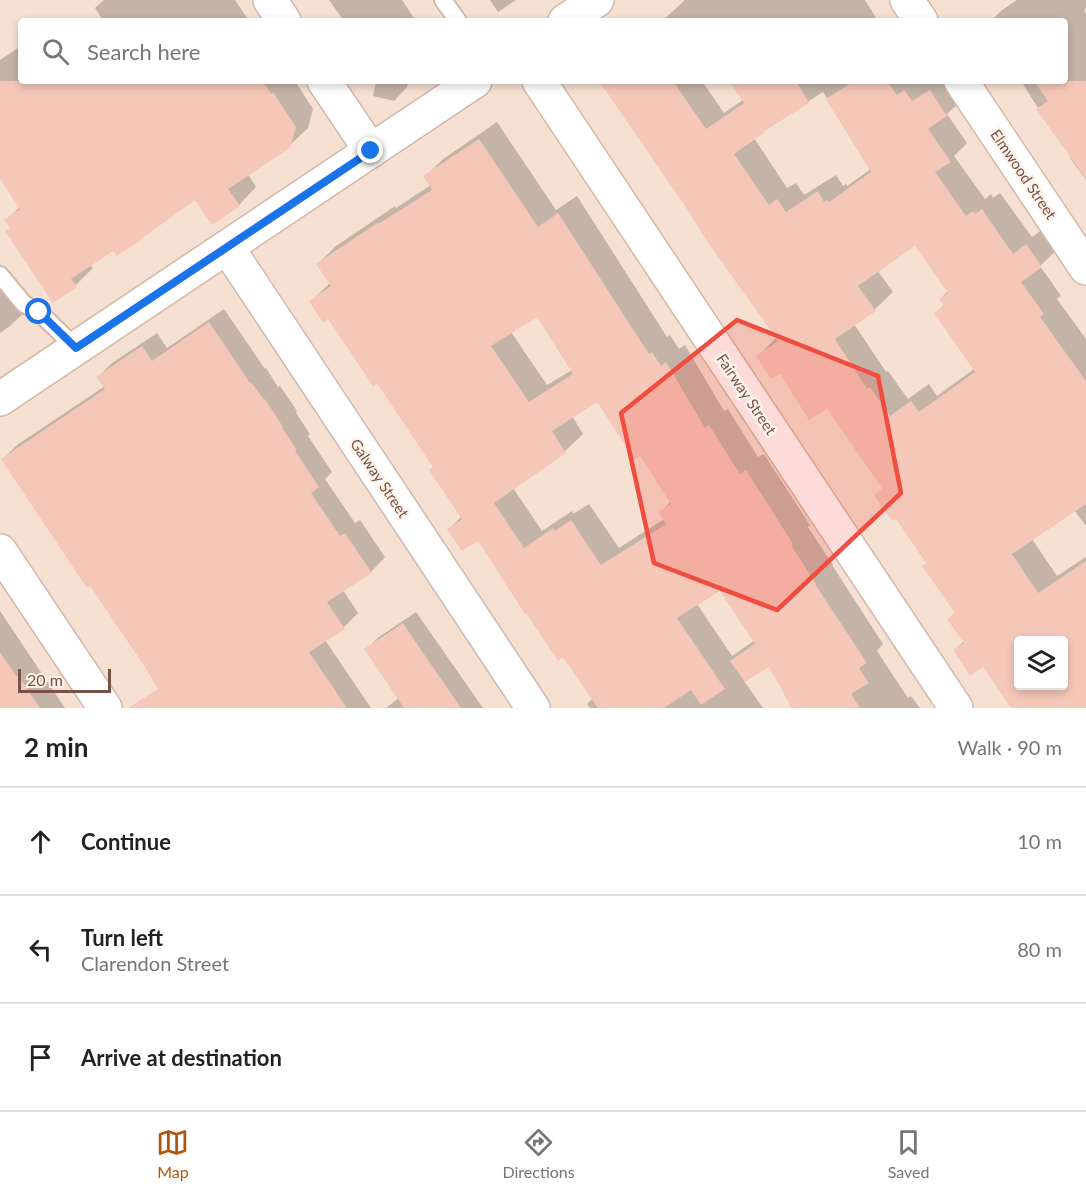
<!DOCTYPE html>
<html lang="en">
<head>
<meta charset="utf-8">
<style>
  :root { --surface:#fff; --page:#f6f6f6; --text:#222; --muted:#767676; --line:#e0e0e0; --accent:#b45309 }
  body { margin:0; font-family:Lato,sans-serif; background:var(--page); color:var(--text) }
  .controls { position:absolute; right:18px; bottom:18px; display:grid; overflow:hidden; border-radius:6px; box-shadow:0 3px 9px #0003 }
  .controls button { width:54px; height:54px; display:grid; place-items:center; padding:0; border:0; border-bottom:2px solid var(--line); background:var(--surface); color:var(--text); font:30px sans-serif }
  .scale { position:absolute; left:18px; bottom:15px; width:93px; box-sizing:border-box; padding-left:6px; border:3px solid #785147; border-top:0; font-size:16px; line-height:21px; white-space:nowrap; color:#785147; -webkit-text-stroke:4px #fff4eb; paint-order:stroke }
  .stop { position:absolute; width:18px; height:18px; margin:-14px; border:4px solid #1a73e8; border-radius:50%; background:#fff }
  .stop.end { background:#1a73e8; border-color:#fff; box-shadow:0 2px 6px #0008 }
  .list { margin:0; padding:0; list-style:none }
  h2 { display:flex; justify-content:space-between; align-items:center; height:78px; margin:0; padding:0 24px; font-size:26px }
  h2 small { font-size:20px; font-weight:400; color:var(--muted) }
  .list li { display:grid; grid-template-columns:39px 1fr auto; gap:18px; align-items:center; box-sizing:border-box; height:108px; padding:0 24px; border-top:2px solid var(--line) }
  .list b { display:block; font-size:22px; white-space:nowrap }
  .list p { margin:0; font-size:20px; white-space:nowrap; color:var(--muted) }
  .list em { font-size:20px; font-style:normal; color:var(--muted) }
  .icon { flex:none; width:33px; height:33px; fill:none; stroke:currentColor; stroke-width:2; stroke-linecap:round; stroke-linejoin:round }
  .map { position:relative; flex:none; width:1086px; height:708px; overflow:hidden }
  .search { position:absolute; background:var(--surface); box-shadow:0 3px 9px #0003; left:18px; right:18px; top:18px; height:66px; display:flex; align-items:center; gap:15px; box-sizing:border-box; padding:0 21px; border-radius:6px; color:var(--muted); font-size:22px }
  .sheet { height:402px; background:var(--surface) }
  nav { display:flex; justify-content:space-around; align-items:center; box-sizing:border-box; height:84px; border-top:2px solid var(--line); background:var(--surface); font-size:16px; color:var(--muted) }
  nav a { display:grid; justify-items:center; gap:3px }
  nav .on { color:var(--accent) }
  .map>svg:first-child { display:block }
  .residential { fill:#f6e0d1; fill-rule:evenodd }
  .shadow { fill:#0003; fill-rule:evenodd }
  .building { fill:#f5c7b9; fill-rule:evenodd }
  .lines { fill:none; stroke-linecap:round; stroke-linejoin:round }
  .service-casing { stroke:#d2b7ab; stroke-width:20 }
  .minor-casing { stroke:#d2b7ab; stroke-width:36 }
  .service { stroke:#fff; stroke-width:16 }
  .minor { stroke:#fff; stroke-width:33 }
  .route { stroke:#1a73e8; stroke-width:8 }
  .marked { fill:#f04c40; fill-opacity:0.2; stroke:#f04c40; stroke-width:4.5; stroke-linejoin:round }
  .labels { text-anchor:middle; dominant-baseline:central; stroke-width:5; stroke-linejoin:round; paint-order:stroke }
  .street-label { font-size:15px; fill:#785147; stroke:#fff4eb }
</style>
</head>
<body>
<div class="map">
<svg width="1086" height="708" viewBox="0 0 1086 708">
  <rect width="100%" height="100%" fill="#feefe3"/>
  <path class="residential" d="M 0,0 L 1086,0 L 1086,708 L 0,708 ZM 21,21 L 1065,21 L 1065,81 L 21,81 ZM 1018,640 L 1064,640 L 1064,686 L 1018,686 Z"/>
  <path class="shadow" d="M 104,0 L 235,0 L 249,21 L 96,21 L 101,17 L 95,8 Z
    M 329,0 L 402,0 L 416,21 L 344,21 Z
    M 490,0 L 516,0 L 498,12 Z
    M 685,0 L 865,0 L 878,21 L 662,21 Z
    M 1017,0 L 1086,0 L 1086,8 L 1084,10 L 1086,14 L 1086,180 L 1070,158 L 1072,156 L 1038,108 L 1021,81 L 1065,81 L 1065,21 L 991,21 L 1002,10 Z
    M 21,46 L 21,81 L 295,81 L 313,109 L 308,128 L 289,146 L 248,174 L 256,187 L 239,205 L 196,198 L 90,264 L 93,268 L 76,285 L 11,227 L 6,220 L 20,207 L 0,176 L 0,60 Z
    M 376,81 L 409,81 L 407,87 L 394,101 L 373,96 Z
    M 656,81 L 702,81 L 724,113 L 743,100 L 731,81 L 928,81 L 930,84 L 935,81 L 953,81 L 964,98 L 947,114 L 967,143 L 954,156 L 985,199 L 991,194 L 993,198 L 1000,193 L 1032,237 L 1045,228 L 1059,248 L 1040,266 L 1061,296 L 1057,299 L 1086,339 L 1086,526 L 1074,510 L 1032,539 L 1057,576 L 1086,557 L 1086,708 L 1012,708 L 984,665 L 955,650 L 964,641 L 956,612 L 928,562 L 896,517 L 876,495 L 883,488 L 827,407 L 758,356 L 777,337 ZM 823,92 L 871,169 L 847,186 L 846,184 L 843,186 L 836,175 L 804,195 L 796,183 L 787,188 L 754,138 L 768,127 ZM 915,244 L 948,291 L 940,299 L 944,305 L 936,313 L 974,369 L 937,396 L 929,384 L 908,399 L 888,371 L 886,372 L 854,324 L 875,309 L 893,292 L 878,271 ZM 1018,640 L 1064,640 L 1064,686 L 1018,686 Z
    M 497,122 L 556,210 L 577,196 L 667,337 L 670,335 L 679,349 L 685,345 L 724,411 L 728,409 L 758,457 L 764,454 L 810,525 L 808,527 L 833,565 L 832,565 L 883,644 L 877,651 L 908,698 L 911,696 L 920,708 L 792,708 L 769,664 L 744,681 L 763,708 L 590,708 L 587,704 L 593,698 L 478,539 L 449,529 L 462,516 L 435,466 L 378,381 L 328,317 L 310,302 L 331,282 L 318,264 L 336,246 L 395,206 L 396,208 L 431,185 L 425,177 L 443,159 ZM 537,315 L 572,370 L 547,385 L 511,332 ZM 598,400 L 641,454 L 671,501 L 660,513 L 664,519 L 619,548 L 589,504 L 573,514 L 572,511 L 542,531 L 513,488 L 565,451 L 583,434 L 572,416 ZM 720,589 L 755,640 L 732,656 L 697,604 Z
    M 0,264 L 30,307 L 10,326 L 0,333 Z
    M 224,309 L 265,369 L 266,368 L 278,387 L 280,386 L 297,411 L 296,413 L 310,434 L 308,436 L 332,472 L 325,479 L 355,523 L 360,520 L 385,557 L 371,572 L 343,590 L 358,613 L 344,627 L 325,640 L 371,708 L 163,708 L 153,694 L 159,688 L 147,666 L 3,459 L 17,445 L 105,386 L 98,377 L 112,363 L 157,333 L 167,348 Z
    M 0,611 L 65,708 L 0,708 Z
    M 416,612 L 483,708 L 386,708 L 399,698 L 366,649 L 379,637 Z"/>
  <path class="building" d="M 0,81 L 263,81 L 271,94 L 273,92 L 296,127 L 290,148 L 228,189 L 240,206 L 212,225 L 195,200 L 144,237 L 144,238 L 117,256 L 113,251 L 71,279 L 77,287 L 53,303 L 5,231 L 10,228 L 4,220 L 20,209 L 0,179 Z
    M 599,81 L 673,81 L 706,129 L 744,103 L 729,81 L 796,81 L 809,103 L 763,132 L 764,133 L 734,154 L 769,205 L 777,199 L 786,212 L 818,191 L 824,202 L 827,200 L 829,202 L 871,172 L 826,99 L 854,81 L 887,81 L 897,95 L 904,90 L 912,101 L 930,90 L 947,116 L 928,129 L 951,162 L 935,172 L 966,216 L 973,211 L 975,214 L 982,209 L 1013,254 L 1026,244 L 1042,267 L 1021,282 L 1044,314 L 1040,317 L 1086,381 L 1086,504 L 1012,554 L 1038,593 L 1086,561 L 1086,708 L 1011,708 L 983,667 L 970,676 L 953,650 L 964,643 L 947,619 L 955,613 L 922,566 L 926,563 L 896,519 L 892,521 L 874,495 L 882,489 L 880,485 L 827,409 L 809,420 L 780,374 L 771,379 L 756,356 L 778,341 L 711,247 L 683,203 ZM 915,246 L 948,293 L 939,299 L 944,306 L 934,313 L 975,372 L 919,412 L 911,401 L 890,416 L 870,387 L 867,389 L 835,339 L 876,311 L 858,286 ZM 1018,640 L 1064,640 L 1064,686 L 1018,686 Z
    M 1034,81 L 1086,81 L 1086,179 L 1036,109 L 1048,101 Z
    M 479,139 L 538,227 L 558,213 L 649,354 L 652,352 L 661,366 L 666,362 L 705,428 L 709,425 L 740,474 L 746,470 L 793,544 L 791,545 L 816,584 L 815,584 L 867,663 L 859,668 L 869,683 L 851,694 L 860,708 L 792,708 L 769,667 L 745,682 L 730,661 L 755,644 L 720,591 L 677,618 L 725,689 L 701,705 L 691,690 L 664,708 L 598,708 L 563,657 L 558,661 L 526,613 L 525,614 L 478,541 L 462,551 L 447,529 L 462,519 L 429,470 L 433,467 L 377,383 L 373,386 L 328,319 L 323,323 L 309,301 L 331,286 L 316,264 L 377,223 L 378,224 L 432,190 L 423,176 ZM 537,317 L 573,374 L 529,402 L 491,346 ZM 597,402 L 635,460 L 640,456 L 671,504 L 658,512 L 666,524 L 601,565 L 571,520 L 555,531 L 553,528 L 524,548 L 494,503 L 566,453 L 552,431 Z
    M 209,322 L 250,383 L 251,382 L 264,400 L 265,399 L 283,427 L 282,428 L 297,450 L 295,451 L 319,487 L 311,493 L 340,536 L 345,533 L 372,573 L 327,602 L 345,629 L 309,652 L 347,708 L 128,708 L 158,689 L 145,667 L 90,586 L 87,588 L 1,459 L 105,389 L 96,377 L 142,346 L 152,361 Z
    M 403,623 L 419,647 L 461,708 L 404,708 L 364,649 Z
    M 0,652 L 16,676 L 18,676 L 40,708 L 0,708 Z"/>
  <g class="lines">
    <g class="service-casing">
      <path id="service" d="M 443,0 L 458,21
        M 0,275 L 24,304 L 39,312 L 76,348"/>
    </g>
    <g class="minor-casing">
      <path id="minor" d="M 270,0 L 284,21
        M 907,0 L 921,21
        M 565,21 L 597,0
        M 324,81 L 371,151
        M 539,81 L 956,708
        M 961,81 L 1086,268
        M 227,247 L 533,708
        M 0,399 L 475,81
        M 0,551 L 105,708"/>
    </g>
    <use href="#service" class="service"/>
    <use href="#minor" class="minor"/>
  </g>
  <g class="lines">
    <path class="route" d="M 39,312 L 76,348 L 371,151"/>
  </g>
  <path class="marked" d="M 737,320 L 878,376 L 901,493 L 777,610 L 654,563 L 621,413 Z"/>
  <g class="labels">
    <g class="street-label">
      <text transform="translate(1024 174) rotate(56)">Elmwood Street</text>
      <text transform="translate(747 394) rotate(56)">Fairway Street</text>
      <text transform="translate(380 478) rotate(56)">Galway Street</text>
    </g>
  </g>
</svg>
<div class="controls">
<button><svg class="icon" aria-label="layers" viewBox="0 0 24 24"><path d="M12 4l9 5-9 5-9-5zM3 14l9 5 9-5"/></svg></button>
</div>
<div class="scale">20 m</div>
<div class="stop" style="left:39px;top:312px"></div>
<div class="stop end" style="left:371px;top:151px"></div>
<div class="search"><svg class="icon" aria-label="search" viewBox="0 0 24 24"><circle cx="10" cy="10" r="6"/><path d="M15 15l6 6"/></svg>Search here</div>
</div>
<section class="sheet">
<h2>2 min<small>Walk · 90 m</small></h2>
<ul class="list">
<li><svg class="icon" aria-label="ahead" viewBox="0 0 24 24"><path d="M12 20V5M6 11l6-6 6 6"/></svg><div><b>Continue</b></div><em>10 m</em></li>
<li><svg class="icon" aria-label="left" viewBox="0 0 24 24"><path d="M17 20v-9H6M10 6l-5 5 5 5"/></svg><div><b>Turn left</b><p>Clarendon Street</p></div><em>80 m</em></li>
<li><svg class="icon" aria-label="arrive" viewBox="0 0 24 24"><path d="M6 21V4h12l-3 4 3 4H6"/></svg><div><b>Arrive at destination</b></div></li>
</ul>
</section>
<nav>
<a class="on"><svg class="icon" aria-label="map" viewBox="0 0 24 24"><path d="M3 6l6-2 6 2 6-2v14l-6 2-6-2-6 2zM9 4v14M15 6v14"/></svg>Map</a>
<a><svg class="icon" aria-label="directions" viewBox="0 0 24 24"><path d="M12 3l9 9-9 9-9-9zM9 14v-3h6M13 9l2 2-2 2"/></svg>Directions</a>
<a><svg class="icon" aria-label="saved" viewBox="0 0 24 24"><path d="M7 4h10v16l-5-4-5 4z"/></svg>Saved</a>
</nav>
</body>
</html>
